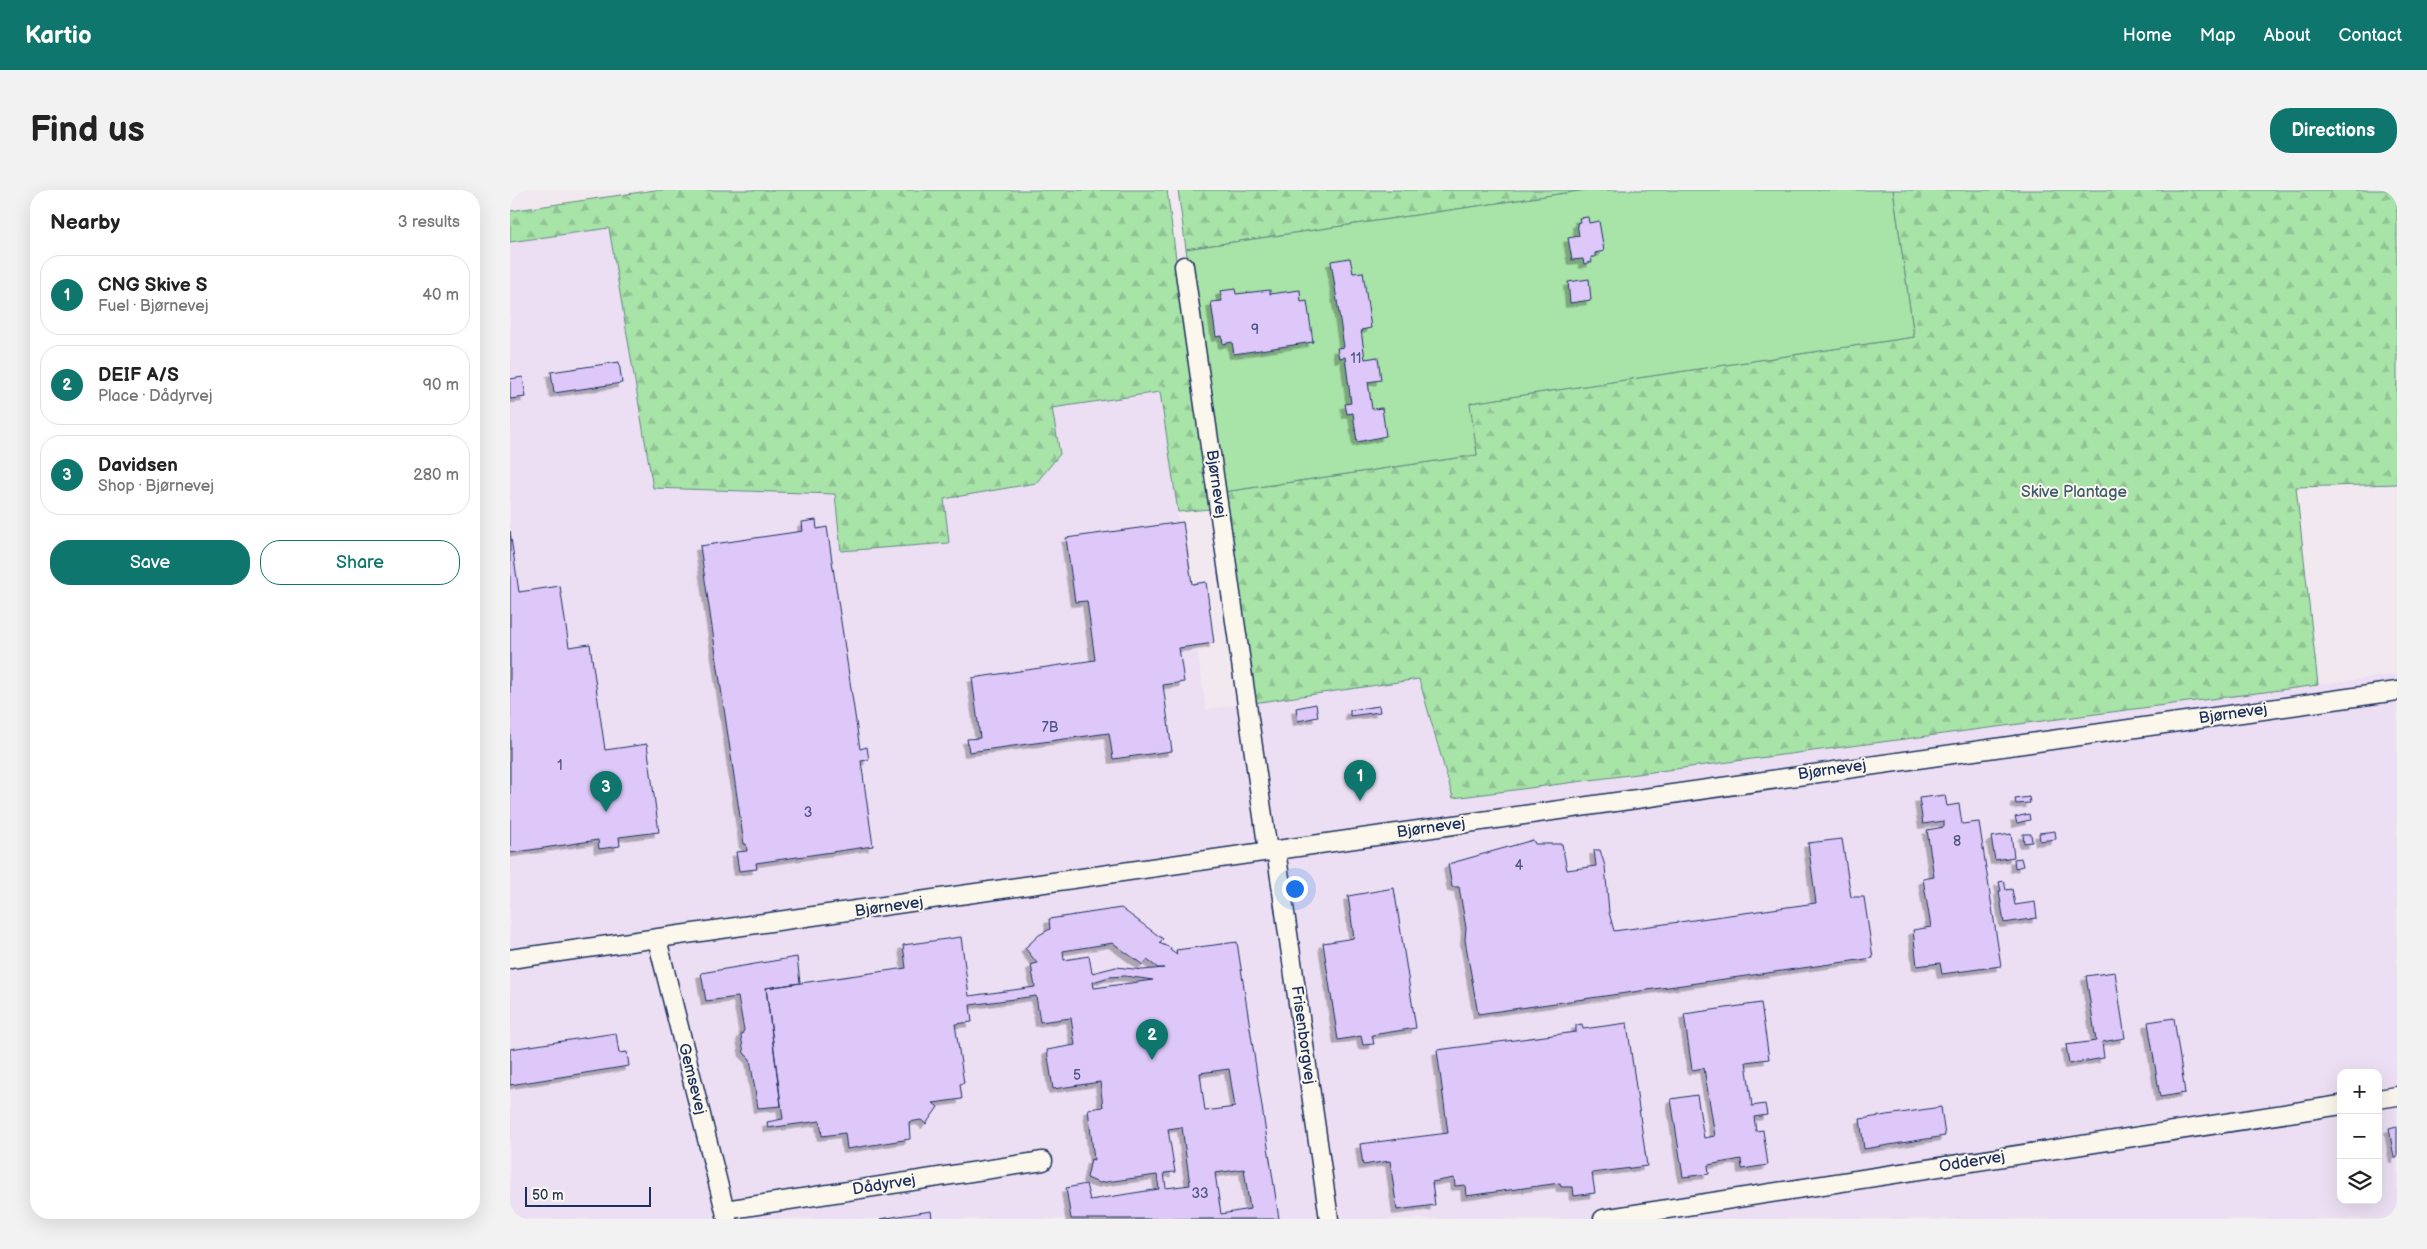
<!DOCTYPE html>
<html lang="en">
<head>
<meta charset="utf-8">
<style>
  :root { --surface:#fff; --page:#f2f2f2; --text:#222; --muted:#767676; --line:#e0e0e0; --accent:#0f766e }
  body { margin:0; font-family:"Balsamiq Sans",sans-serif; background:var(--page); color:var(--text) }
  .controls { position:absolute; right:15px; bottom:15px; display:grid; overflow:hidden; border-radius:10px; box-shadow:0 5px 20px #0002 }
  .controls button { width:45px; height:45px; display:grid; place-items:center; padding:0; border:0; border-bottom:1px solid var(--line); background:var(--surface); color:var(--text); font:25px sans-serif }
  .scale { position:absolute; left:15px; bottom:12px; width:126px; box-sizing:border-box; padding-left:5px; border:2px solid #1b2f5e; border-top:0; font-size:14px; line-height:18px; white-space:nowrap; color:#1b2f5e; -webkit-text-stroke:4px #fbf7ec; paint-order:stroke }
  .you { position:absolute; left:784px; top:698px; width:18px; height:18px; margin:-12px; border:4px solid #fff; border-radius:50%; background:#1a73e8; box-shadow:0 0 0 8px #1a73e833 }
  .badge { display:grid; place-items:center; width:32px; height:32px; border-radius:50%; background:var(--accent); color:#fff; font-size:16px; font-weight:700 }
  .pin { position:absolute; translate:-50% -41px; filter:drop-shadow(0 1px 2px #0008) }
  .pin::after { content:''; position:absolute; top:26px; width:18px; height:15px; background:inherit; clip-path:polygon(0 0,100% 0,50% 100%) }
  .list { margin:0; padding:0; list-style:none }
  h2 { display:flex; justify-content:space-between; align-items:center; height:65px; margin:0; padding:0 20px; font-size:21px }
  h2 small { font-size:16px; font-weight:400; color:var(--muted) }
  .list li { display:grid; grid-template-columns:32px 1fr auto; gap:15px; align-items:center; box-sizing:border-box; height:80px; margin:0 10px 10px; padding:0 10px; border:1px solid var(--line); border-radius:20px }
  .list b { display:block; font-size:19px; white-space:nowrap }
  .list p { margin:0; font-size:16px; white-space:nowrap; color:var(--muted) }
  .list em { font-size:16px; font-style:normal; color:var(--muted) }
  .actions { display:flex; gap:10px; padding:15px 20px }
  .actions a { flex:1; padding:11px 0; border:1px solid var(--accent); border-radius:20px; text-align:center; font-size:18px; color:var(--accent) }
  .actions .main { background:var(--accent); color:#fff }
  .icon { flex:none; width:28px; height:28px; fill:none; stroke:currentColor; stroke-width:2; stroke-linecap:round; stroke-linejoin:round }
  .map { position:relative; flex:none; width:1887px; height:1029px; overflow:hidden; border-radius:20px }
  header { display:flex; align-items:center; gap:30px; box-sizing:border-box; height:70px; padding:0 25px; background:var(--accent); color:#fff }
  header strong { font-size:24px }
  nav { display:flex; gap:28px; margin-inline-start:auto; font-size:18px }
  .intro { display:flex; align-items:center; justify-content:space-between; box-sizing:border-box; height:120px; padding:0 30px }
  h1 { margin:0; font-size:35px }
  .button { padding:12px 22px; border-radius:20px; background:var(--accent); color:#fff; font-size:18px; font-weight:700 }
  main { display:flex; gap:30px; padding:0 30px }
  aside { flex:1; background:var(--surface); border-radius:20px; box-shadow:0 5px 20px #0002 }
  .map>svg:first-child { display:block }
  .built { fill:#ecdff3; fill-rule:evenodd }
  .forest { fill:url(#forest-firs); stroke:#628983 }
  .garden { fill:#a8e3a8; stroke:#628983 }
  .building { fill:#ddc8f9; stroke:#1b2f5e; fill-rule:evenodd; filter:url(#shadow) }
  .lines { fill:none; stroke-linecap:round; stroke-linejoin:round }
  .street-casing { stroke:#1b2f5e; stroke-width:21 }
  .street { stroke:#fbf7ec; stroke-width:18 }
  .labels { text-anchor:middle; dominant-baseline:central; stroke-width:4; stroke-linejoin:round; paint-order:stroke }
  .number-label { font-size:14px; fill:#4c5585 }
  .street-label { font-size:16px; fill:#1b2f5e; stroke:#fbf7ec }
  .park-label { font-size:16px; fill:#3e5c70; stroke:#fbf7ec }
</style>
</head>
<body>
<header>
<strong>Kartio</strong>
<nav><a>Home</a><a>Map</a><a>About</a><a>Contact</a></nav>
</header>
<div class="intro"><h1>Find us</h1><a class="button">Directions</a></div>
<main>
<aside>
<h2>Nearby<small>3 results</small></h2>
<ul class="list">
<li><span class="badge">1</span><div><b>CNG Skive S</b><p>Fuel · Bjørnevej</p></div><em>40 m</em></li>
<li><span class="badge">2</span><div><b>DEIF A/S</b><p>Place · Dådyrvej</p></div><em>90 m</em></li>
<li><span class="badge">3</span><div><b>Davidsen</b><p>Shop · Bjørnevej</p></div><em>280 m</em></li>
</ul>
<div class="actions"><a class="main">Save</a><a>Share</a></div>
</aside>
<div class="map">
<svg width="1887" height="1029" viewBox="0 0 1887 1029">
  <defs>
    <pattern id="forest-firs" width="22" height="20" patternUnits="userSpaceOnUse" patternTransform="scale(1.25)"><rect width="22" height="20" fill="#a8e3a8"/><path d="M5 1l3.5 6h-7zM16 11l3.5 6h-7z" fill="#90c393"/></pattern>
    <filter id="shadow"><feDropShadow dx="-4.5" dy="4.5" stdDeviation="0" flood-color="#0004"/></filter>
  </defs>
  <rect width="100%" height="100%" fill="#f2e9f0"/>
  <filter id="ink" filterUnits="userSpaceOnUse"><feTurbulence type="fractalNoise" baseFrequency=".02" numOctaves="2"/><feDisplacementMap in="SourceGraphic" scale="10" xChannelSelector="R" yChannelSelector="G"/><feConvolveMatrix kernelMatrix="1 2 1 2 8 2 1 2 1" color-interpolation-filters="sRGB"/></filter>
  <g filter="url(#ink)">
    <path class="built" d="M 99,38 L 143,298 L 325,304 L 331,361 L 434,309 L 526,293 L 542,218 L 650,202 L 696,519 L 909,489 L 944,608 L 1887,484 L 1887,1029 L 0,1029 L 0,52 ZM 1831,883 L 1868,883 L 1868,1010 L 1831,1010 Z"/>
    <path class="forest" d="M 145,0 L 657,0 L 699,319 L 668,322 L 650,202 L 542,218 L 550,264 L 526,293 L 434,309 L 439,353 L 331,361 L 325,304 L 143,298 L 99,38 L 0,52 L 0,21 Z
      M 668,0 L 1076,0 L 676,59 Z
      M 1383,0 L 1887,0 L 1887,294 L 1786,297 L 1808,495 L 943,608 L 909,489 L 743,513 L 731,411 L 713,302 L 967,265 L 959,213 L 1404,147 Z"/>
    <path class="garden" d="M 1076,0 L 1383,0 L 1404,147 L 960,213 L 967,265 L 713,302 L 676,59 Z"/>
    <path class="building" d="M 1078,27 L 1079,33 L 1089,31 L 1094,61 L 1085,63 L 1085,67 L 1081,67 L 1082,72 L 1074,74 L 1073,69 L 1062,70 L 1058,48 L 1069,46 L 1067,33 L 1070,32 L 1069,28 Z
      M 840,68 L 843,83 L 853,82 L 861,138 L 851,140 L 855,169 L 868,167 L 871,190 L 858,192 L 862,219 L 872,218 L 876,246 L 847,252 L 843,223 L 837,224 L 835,214 L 841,213 L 835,167 L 829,168 L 827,158 L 834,157 L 821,71 Z
      M 1079,89 L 1081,110 L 1060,113 L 1058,92 Z
      M 725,99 L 726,104 L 760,100 L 760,104 L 790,100 L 791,112 L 797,111 L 803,152 L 724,164 L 722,152 L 713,154 L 712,146 L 706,147 L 701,112 L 712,111 L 710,101 Z
      M 109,172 L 112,193 L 44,203 L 41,182 Z
      M 13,187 L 16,207 L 0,209 L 0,189 Z
      M 306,330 L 307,339 L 317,337 L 350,559 L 357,557 L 359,570 L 351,571 L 363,656 L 246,673 L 247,679 L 229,681 L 226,662 L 237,661 L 236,654 L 234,654 L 190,356 L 293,341 L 292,332 Z
      M 673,332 L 682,394 L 696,392 L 704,453 L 669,458 L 674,492 L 653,495 L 662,561 L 603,569 L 599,543 L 459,562 L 457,549 L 470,548 L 462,488 L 585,470 L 577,411 L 565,412 L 556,348 Z
      M 0,341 L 9,402 L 50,396 L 59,457 L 80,454 L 95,560 L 137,554 L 149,642 L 109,647 L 110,656 L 89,659 L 88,650 L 0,663 Z
      M 806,514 L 808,527 L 788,531 L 786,518 Z
      M 869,516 L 870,522 L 840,526 L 840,520 Z
      M 1435,605 L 1437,616 L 1449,614 L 1452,634 L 1469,632 L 1491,776 L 1432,784 L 1430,773 L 1407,776 L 1403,740 L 1421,737 L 1413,689 L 1424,687 L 1417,640 L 1434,637 L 1434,631 L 1413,634 L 1409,608 Z
      M 1519,607 L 1520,613 L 1506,614 L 1505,609 Z
      M 1519,624 L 1520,630 L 1507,633 L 1505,627 Z
      M 1545,641 L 1546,649 L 1530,651 L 1529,643 Z
      M 1501,644 L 1504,667 L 1485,670 L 1481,647 Z
      M 1513,644 L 1521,644 L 1522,652 L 1514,653 Z
      M 1332,649 L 1341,707 L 1354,707 L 1363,768 L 968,824 L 955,750 L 956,738 L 949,697 L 942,697 L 938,674 L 1023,650 L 1025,654 L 1052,654 L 1057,680 L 1086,676 L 1084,660 L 1090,660 L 1095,676 L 1099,722 L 1104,741 L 1306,713 L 1298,653 Z
      M 1511,668 L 1513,676 L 1505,678 L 1504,669 Z
      M 1494,691 L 1496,700 L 1502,699 L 1505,715 L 1525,712 L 1527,728 L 1494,733 L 1489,701 L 1491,701 L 1489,692 Z
      M 884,698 L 906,838 L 862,845 L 864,854 L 853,855 L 851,846 L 828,850 L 813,753 L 844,748 L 838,706 Z
      M 611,718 L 653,749 L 649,753 L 661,758 L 660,760 L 667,765 L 666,760 L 727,752 L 769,1029 L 561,1029 L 556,998 L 576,994 L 580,1010 L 649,999 L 647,985 L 589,993 L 577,988 L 581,969 L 584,970 L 578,919 L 593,917 L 590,892 L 543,899 L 537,860 L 565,855 L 561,828 L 530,832 L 526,806 L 460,815 L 462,832 L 445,834 L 454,893 L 450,894 L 452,909 L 423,913 L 428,917 L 416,934 L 411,930 L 399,932 L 400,949 L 337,959 L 335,943 L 312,946 L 310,931 L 258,938 L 257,932 L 273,929 L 256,798 L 396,778 L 393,755 L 451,747 L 459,806 L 525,797 L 521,775 L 527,773 L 515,758 L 529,745 L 540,739 L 539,729 ZM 603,753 L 633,775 L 637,770 L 648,778 L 654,778 L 633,780 L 606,777 L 582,783 L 579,766 L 554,770 L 553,761 ZM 615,786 L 643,790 L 584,798 L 583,792 L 599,787 ZM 719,879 L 725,917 L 695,921 L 690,883 ZM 672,937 L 680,995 L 656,998 L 654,983 L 665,982 L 658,939 ZM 734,979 L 740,1019 L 711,1024 L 705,983 Z
      M 287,767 L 290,793 L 256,798 L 271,916 L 248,918 L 240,869 L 234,863 L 231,846 L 234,840 L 228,807 L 196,811 L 191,783 Z
      M 1605,782 L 1615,848 L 1592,852 L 1594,868 L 1559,874 L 1556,855 L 1586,851 L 1576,786 Z
      M 1251,813 L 1259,869 L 1236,872 L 1242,916 L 1255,914 L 1257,925 L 1244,927 L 1246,941 L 1253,940 L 1258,975 L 1232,979 L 1231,969 L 1198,975 L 1199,984 L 1173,987 L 1161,909 L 1187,905 L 1194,948 L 1205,946 L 1194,878 L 1182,880 L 1174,824 Z
      M 1664,828 L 1675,903 L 1650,907 L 1638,832 Z
      M 1117,833 L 1137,976 L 1082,983 L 1085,1003 L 1064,1006 L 1063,997 L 1051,997 L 1050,993 L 956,1006 L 955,995 L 945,996 L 944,988 L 922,992 L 925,1015 L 887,1020 L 880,971 L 853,975 L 850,954 L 938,943 L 927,860 L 1066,842 L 1066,835 L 1072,834 L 1073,839 Z
      M 106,843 L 109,863 L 117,862 L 119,876 L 0,895 L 0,859 Z
      M 1431,917 L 1435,946 L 1354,959 L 1350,929 Z
      M 1887,936 L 1887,968 L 1884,968 L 1879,938 Z
      M 421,1021 L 422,1029 L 370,1029 Z"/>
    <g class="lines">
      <g class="street-casing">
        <path id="street" d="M 674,76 L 758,661
          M 766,660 L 819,1029
          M 147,749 L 217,1029
          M 0,769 L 1887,501
          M 1868,909 L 1887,906
          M 215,1020 L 533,971
          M 1093,1029 L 1831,915"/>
      </g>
      <use href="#street" class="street"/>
    </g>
  </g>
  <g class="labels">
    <g class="number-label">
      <text x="745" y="139">9</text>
      <text x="846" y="168">11</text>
      <text x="540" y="537">7B</text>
      <text x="50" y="575">1</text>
      <text x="298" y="622">3</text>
      <text x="1447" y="651">8</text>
      <text x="1009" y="675">4</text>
      <text x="567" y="885">5</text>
      <text x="690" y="1003">33</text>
    </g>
    <g class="street-label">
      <text transform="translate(706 294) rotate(82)">Bjørnevej</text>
      <text transform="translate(1723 524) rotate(-8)">Bjørnevej</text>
      <text transform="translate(1322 580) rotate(-8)">Bjørnevej</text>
      <text transform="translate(921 638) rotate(-8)">Bjørnevej</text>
      <text transform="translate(379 717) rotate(-8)">Bjørnevej</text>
      <text transform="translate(793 845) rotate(82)">Frisenborgvej</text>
      <text transform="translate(182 889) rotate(76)">Gemsevej</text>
      <text transform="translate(1462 972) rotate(-9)">Oddervej</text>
      <text transform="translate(374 995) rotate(-9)">Dådyrvej</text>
    </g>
    <g class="park-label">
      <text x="1564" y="302">Skive Plantage</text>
    </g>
  </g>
</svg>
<div class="controls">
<button>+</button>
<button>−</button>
<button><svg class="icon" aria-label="layers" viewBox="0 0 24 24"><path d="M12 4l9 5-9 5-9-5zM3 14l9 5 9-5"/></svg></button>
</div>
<div class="scale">50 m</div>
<div class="you"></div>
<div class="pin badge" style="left:850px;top:611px">1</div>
<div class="pin badge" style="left:642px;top:870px">2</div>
<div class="pin badge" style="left:96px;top:622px">3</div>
</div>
</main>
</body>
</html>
